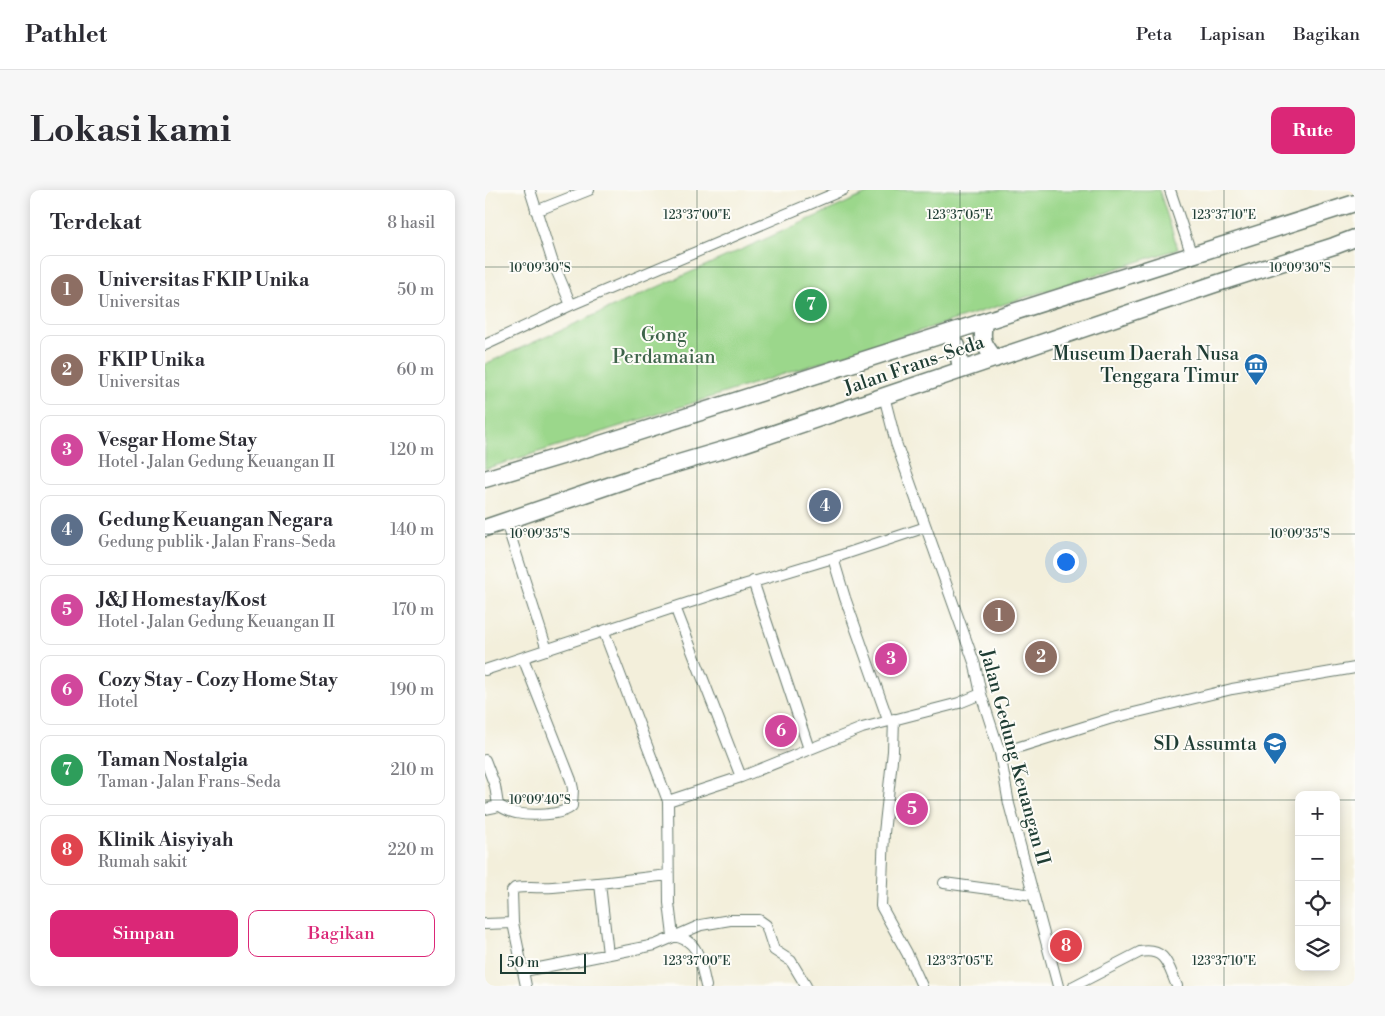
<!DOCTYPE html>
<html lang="id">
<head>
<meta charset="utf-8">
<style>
  :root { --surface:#fff; --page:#f7f7f7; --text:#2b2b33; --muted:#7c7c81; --line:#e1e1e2; --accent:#db2777 }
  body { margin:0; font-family:"Libre Bodoni",serif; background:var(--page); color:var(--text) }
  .controls { position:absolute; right:15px; bottom:15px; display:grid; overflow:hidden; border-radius:10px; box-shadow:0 2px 12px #0003 }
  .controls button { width:45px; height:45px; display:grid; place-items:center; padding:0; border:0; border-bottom:1px solid var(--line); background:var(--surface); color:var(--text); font:25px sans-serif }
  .scale { position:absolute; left:15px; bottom:12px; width:86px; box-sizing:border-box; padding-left:5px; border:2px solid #1f3d34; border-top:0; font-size:14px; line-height:18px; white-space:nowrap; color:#1f3d34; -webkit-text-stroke:4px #fdfcf7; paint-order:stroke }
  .you { position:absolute; left:580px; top:371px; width:18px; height:18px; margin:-12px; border:4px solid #fff; border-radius:50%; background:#1a73e8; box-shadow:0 0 0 8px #1a73e833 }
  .badge { display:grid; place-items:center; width:32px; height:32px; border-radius:50%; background:var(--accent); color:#fff; font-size:16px; font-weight:700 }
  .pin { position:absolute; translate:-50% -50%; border:2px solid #fff; box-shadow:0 1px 5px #0006 }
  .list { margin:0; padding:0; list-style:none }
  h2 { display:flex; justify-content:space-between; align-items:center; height:65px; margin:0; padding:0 20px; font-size:21px }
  h2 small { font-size:16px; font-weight:400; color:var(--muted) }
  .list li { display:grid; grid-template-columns:32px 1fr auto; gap:15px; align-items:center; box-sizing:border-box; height:70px; margin:0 10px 10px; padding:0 10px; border:1px solid var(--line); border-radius:10px }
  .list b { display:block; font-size:19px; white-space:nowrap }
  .list p { margin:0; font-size:16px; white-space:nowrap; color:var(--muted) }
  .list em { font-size:16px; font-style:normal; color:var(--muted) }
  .actions { display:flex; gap:10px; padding:15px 20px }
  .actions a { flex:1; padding:11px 0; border:1px solid var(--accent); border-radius:10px; text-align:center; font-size:18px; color:var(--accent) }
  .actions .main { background:var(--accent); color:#fff }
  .icon { flex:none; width:28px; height:28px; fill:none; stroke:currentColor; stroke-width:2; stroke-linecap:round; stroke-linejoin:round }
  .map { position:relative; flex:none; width:870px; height:796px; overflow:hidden; border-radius:10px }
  header { display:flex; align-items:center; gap:30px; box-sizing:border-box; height:70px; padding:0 25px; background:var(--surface); border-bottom:1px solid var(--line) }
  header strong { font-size:24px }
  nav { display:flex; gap:28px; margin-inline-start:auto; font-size:18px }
  .intro { display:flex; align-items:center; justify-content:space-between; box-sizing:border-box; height:120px; padding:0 30px }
  h1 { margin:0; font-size:35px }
  .button { padding:12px 22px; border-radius:10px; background:var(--accent); color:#fff; font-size:18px; font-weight:700 }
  main { display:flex; gap:30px; padding:0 30px }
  aside { flex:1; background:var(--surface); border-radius:10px; box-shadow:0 2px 12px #0003 }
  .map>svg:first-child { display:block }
  .green { fill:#9bd78b; stroke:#5d8a60 }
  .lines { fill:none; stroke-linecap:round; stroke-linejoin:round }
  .street-casing { stroke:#697b6e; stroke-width:12 }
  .primary-casing { stroke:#697b6e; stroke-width:19 }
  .street { stroke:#fff; stroke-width:10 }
  .primary { stroke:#fff; stroke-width:16 }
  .ticks { fill:none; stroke:#1f3d34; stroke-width:1; stroke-opacity:0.45 }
  .labels { text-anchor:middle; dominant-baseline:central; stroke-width:4; stroke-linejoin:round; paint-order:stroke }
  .park-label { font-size:19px; fill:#3e644a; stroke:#fdfcf7 }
  .poi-label { font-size:19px; fill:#1f3d34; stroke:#fdfcf7; text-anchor:end }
  .street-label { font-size:19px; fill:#1f3d34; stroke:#fdfcf7 }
  .ticks-label { font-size:12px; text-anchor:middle; fill:#1f3d34; stroke:#fdfcf7; stroke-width:4; stroke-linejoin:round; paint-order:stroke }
</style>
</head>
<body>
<header>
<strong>Pathlet</strong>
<nav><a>Peta</a><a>Lapisan</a><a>Bagikan</a></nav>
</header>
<div class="intro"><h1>Lokasi kami</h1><a class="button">Rute</a></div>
<main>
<aside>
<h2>Terdekat<small>8 hasil</small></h2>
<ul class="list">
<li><span class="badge" style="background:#8d6e63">1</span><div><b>Universitas FKIP Unika</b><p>Universitas</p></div><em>50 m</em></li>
<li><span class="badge" style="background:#8d6e63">2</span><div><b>FKIP Unika</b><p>Universitas</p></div><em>60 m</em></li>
<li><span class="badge" style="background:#d1479c">3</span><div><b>Vesgar Home Stay</b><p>Hotel · Jalan Gedung Keuangan II</p></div><em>120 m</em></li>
<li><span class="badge" style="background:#5c6f8a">4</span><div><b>Gedung Keuangan Negara</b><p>Gedung publik · Jalan Frans-Seda</p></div><em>140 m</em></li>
<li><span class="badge" style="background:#d1479c">5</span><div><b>J&amp;J Homestay/Kost</b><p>Hotel · Jalan Gedung Keuangan II</p></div><em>170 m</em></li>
<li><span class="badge" style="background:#d1479c">6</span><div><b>Cozy Stay - Cozy Home Stay</b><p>Hotel</p></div><em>190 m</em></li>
<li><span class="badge" style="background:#2e9e5b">7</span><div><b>Taman Nostalgia</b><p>Taman · Jalan Frans-Seda</p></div><em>210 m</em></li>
<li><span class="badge" style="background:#e0444e">8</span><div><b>Klinik Aisyiyah</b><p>Rumah sakit</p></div><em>220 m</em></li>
</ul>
<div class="actions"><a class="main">Simpan</a><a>Bagikan</a></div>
</aside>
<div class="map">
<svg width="870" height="796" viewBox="0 0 870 796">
  <rect width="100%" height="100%" fill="#fdfcf7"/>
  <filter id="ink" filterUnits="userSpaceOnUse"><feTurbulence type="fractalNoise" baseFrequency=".02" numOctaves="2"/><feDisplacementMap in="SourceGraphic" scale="10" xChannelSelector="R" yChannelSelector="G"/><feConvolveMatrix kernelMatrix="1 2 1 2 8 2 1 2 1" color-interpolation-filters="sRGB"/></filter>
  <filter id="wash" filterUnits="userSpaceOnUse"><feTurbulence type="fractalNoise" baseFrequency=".0096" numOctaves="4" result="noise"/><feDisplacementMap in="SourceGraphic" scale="20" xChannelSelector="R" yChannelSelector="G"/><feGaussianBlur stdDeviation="1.12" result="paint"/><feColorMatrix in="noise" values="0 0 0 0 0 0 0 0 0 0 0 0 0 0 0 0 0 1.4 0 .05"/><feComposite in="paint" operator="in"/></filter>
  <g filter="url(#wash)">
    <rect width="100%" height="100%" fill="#f3efdb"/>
    <path class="green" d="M 390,0 L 674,0 L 693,59 L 0,279 L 0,174 Z"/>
  </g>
  <g filter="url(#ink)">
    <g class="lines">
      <g class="street-casing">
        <path id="street" d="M 45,0 L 67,70 L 86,115
          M 685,0 L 707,66
          M 51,21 L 104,0
          M 0,155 L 86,115 L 358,0
          M 399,206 L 411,253 L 490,475 L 496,504 L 515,563 L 524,614 L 573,796
          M 21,332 L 62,460
          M 348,368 L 360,408 L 403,530
          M 268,391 L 324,559
          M 190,417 L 256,587
          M 119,442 L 183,611 L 184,713 L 188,746
          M 0,480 L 245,399 L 348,368 L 441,337
          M 409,529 L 408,561 L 399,643 L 396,716 L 422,763 L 437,796
          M 515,563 L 624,529 L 747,499 L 870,478
          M 0,570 L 10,596 L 13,615
          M 183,611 L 256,587 L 377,538 L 474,513 L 496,504
          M 13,615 C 18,618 25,622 31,623 C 45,626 77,626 87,616 L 88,599 L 86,590 L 38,468
          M 0,619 L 10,617 L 13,615
          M 459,693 L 548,705
          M 115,694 L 123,764
          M 0,734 L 28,733
          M 188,746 C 216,750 215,773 221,796
          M 39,781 L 170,755 L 216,735 L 245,730 L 274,730 L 281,735 L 289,760 L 306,771 L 321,796
          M 41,796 L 28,733 L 27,701 L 30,698 C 43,696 55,698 68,697 C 107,694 145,690 183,685
          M 589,796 L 655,762 C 681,757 683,776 692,796"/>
      </g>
      <g class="primary-casing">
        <path id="primary" d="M 499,132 C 496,151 498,154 510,169
          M 463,143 L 472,156 L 476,179
          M 0,289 L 100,259 L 870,13
          M 0,338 L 167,281 L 258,254 L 730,94 L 849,56 L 870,48"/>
      </g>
      <use href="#street" class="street"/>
      <use href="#primary" class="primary"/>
    </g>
  </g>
  <path class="ticks" d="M 212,0 L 212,796M 475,0 L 475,796M 739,0 L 739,796M 0,77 L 870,77M 0,344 L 870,344M 0,610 L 814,610M 851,610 L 870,610"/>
  <defs>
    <g id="museum-pin" transform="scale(1.25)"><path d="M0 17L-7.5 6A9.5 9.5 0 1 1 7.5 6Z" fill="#1f6fb2" stroke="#fdfcf7"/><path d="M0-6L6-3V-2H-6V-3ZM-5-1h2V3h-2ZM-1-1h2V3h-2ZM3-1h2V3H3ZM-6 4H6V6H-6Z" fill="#fff"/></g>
    <g id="school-pin" transform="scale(1.25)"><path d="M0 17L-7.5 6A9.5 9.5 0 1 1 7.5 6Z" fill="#1f6fb2" stroke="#fdfcf7"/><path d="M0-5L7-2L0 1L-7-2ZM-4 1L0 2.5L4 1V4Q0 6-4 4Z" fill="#fff"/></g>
  </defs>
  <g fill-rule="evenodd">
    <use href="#museum-pin" x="771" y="175"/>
    <use href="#school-pin" x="790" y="554"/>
  </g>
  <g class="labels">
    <g class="park-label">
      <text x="179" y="145">Gong<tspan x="179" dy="22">Perdamaian</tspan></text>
    </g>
    <g class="poi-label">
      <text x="754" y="164">Museum Daerah Nusa<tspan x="754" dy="22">Tenggara Timur</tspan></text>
      <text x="772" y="554">SD Assumta</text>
    </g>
    <g class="street-label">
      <text transform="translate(429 175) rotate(-19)">Jalan Frans-Seda</text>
      <text transform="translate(530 567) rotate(75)">Jalan Gedung Keuangan II</text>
    </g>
  </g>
  <g class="ticks-label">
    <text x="212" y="29">123°37'00"E</text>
    <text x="475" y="29">123°37'05"E</text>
    <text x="739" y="29">123°37'10"E</text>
    <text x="55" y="82">10°09'30"S</text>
    <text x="815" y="82">10°09'30"S</text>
    <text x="55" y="348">10°09'35"S</text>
    <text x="815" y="348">10°09'35"S</text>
    <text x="55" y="614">10°09'40"S</text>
    <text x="212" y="775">123°37'00"E</text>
    <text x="475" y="775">123°37'05"E</text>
    <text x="739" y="775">123°37'10"E</text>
  </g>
</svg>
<div class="controls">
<button>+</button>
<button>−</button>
<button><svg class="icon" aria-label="locate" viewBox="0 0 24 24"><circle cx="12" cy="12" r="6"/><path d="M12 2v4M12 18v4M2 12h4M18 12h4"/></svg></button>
<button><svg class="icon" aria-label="layers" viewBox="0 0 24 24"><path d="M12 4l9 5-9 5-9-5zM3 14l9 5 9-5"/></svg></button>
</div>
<div class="scale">50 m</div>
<div class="you"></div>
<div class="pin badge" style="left:514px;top:426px;background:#8d6e63">1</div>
<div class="pin badge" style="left:556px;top:467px;background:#8d6e63">2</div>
<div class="pin badge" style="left:406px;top:469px;background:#d1479c">3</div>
<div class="pin badge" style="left:340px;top:316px;background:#5c6f8a">4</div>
<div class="pin badge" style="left:427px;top:619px;background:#d1479c">5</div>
<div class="pin badge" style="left:296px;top:541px;background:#d1479c">6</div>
<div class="pin badge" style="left:326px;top:115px;background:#2e9e5b">7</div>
<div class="pin badge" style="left:581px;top:756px;background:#e0444e">8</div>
</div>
</main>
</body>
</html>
